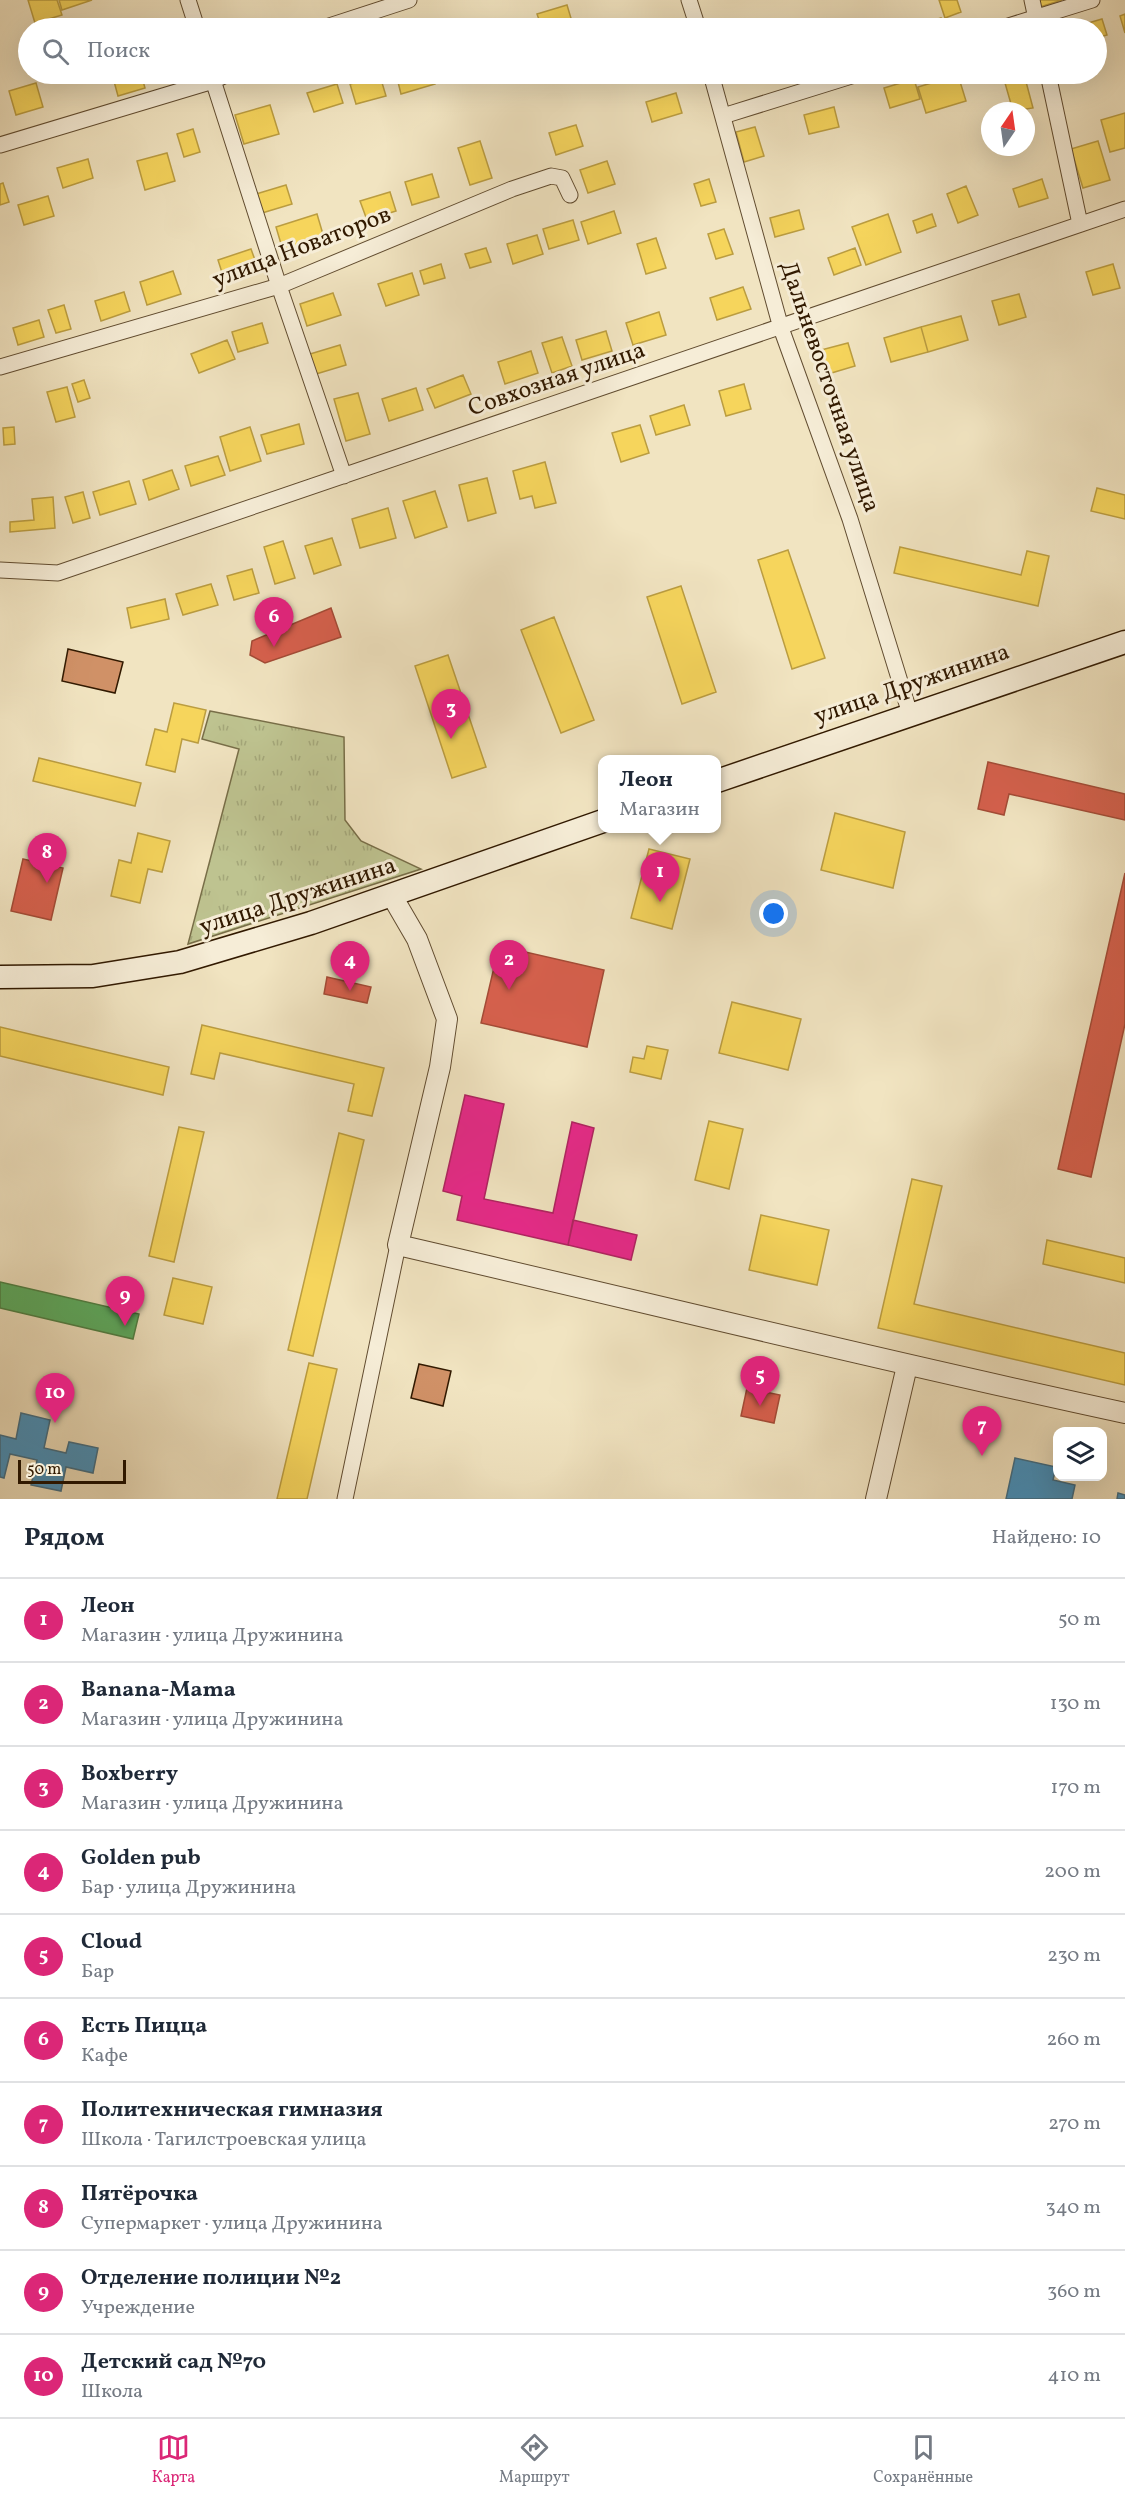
<!DOCTYPE html>
<html lang="ru">
<head>
<meta charset="utf-8">
<style>
  :root { --surface:#fff; --page:#f6f6f7; --text:#1f2937; --muted:#747a83; --line:#e0e1e3; --accent:#db2777 }
  body { margin:0; font-family:Vollkorn,serif; background:var(--page); color:var(--text) }
  .controls { position:absolute; right:18px; bottom:18px; display:grid; overflow:hidden; border-radius:12px; box-shadow:0 6px 24px #0002 }
  .controls button { width:54px; height:54px; display:grid; place-items:center; padding:0; border:0; border-bottom:2px solid var(--line); background:var(--surface); color:var(--text); font:30px sans-serif }
  .compass { position:absolute; left:981px; top:102px; width:54px; height:54px; border-radius:50%; background:var(--surface); box-shadow:0 6px 24px #0002; rotate:13deg }
  .scale { position:absolute; left:18px; bottom:15px; width:108px; box-sizing:border-box; padding-left:6px; border:3px solid #311900; border-top:0; font-size:16px; line-height:21px; white-space:nowrap; color:#311900; -webkit-text-stroke:4px #f6edd7; paint-order:stroke }
  .you { position:absolute; left:774px; top:914px; width:21px; height:21px; margin:-15px; border:4px solid #fff; border-radius:50%; background:#1a73e8; box-shadow:0 0 0 9px #1a73e833 }
  .badge { display:grid; place-items:center; width:39px; height:39px; border-radius:50%; background:var(--accent); color:#fff; font-size:20px; font-weight:700 }
  .pin { position:absolute; translate:-50% -50px; filter:drop-shadow(0 2px 3px #0008) }
  .pin::after { content:''; position:absolute; top:32px; width:21px; height:18px; background:inherit; clip-path:polygon(0 0,100% 0,50% 100%) }
  .popup { position:absolute; left:598px; top:755px; width:123px; height:78px; box-sizing:border-box; display:grid; place-content:center; border-radius:12px; background:var(--surface); filter:drop-shadow(0 2px 4px #0005); font-size:20px; white-space:nowrap; color:var(--muted) }
  .popup b { font-size:22px; color:var(--text) }
  .popup::after { content:''; position:absolute; left:50%; top:100%; margin-left:-12px; border:12px solid transparent; border-top-color:var(--surface) }
  .list { margin:0; padding:0; list-style:none }
  h2 { display:flex; justify-content:space-between; align-items:center; height:78px; margin:0; padding:0 24px; font-size:26px }
  h2 small { font-size:20px; font-weight:400; color:var(--muted) }
  .list li { display:grid; grid-template-columns:39px 1fr auto; gap:18px; align-items:center; box-sizing:border-box; height:84px; padding:0 24px; border-top:2px solid var(--line) }
  .list b { display:block; font-size:22px; white-space:nowrap }
  .list p { margin:0; font-size:20px; white-space:nowrap; color:var(--muted) }
  .list em { font-size:20px; font-style:normal; color:var(--muted) }
  .icon { flex:none; width:33px; height:33px; fill:none; stroke:currentColor; stroke-width:2; stroke-linecap:round; stroke-linejoin:round }
  .map { position:relative; flex:none; width:1125px; height:1499px; overflow:hidden }
  .search { position:absolute; background:var(--surface); box-shadow:0 6px 24px #0002; left:18px; right:18px; top:18px; height:66px; display:flex; align-items:center; gap:15px; box-sizing:border-box; padding:0 21px; border-radius:33px; color:var(--muted); font-size:22px }
  .sheet { height:918px; background:var(--surface) }
  nav { display:flex; justify-content:space-around; align-items:center; box-sizing:border-box; height:84px; border-top:2px solid var(--line); background:var(--surface); font-size:16px; color:var(--muted) }
  nav a { display:grid; justify-items:center; gap:3px }
  nav .on { color:var(--accent) }
  .map>svg:first-child { display:block }
  .grass { fill:url(#grass-tufts); stroke:#786e48; stroke-width:1.5 }
  .homes { fill:#f6d55c; stroke:#bb9d40; stroke-width:1.5 }
  .shops { fill:#d6604d; stroke:#a44b36; stroke-width:1.5 }
  .schools { fill:#4393c3; stroke:#3e6e88; stroke-width:1.5 }
  .health { fill:#e7298a; stroke:#b02461; stroke-width:1.5 }
  .public { fill:#5aae61; stroke:#4e8144; stroke-width:1.5 }
  .building { fill:#d09167; stroke:#311900; stroke-width:1.5 }
  .lines { fill:none; stroke-linecap:round; stroke-linejoin:round }
  .minor-casing { stroke:#614c30; stroke-width:17 }
  .tertiary-casing { stroke:#614c30; stroke-width:22 }
  .secondary-casing { stroke:#311900; stroke-width:25 }
  .minor { stroke:#f6edd7; stroke-width:15 }
  .tertiary { stroke:#f6edd7; stroke-width:20 }
  .secondary { stroke:#f6edd7; stroke-width:22 }
  .labels { text-anchor:middle; dominant-baseline:central; stroke-width:6; stroke-linejoin:round; paint-order:stroke }
  .street-label { font-size:24px; fill:#311900; stroke:#f6edd7 }
</style>
</head>
<body>
<div class="map">
<svg width="1125" height="1499" viewBox="0 0 1125 1499">
  <defs>
    <pattern id="grass-tufts" width="24" height="20" patternUnits="userSpaceOnUse" patternTransform="scale(1.5)"><rect width="24" height="20" fill="#bec390"/><path d="M3 7l-1-3M5 7V3M7 7l1-3M15 17l-1-3M17 17v-4M19 17l1-3" fill="none" stroke="#a4a77a"/></pattern>
  </defs>
  <rect width="100%" height="100%" fill="#f1e4c1"/>
  <filter id="stains"><feTurbulence type="fractalNoise" baseFrequency=".00333" numOctaves="4"/><feColorMatrix values="0 0 0 0 .2 0 0 0 0 .09 0 0 0 0 .02 0 0 0 .5 -.17"/></filter>
  <radialGradient id="worn" r=".72"><stop offset=".6" stop-color="#630" stop-opacity="0"/><stop offset="1" stop-color="#630" stop-opacity=".3"/></radialGradient>
  <path class="grass" d="M 210,711 L 344,737 L 345,820 L 361,841 L 421,869 L 188,944 L 239,749 L 202,739 Z"/>
  <path class="homes" d="M 28,0 L 57,0 L 62,15 L 35,23 Z
    M 59,0 L 92,0 L 62,10 Z
    M 939,0 L 957,0 L 961,12 L 945,18 Z
    M 1038,0 L 1062,0 L 1040,7 Z
    M 567,5 L 573,25 L 560,28 L 542,28 L 537,14 Z
    M 1125,14 L 1125,33 L 1120,16 Z
    M 941,18 L 944,28 L 917,28 L 916,26 Z
    M 1102,19 L 1107,35 L 1096,38 L 1096,28 L 1079,28 L 1078,26 Z
    M 112,74 L 141,74 L 145,88 L 118,96 Z
    M 396,74 L 432,74 L 435,84 L 401,94 Z
    M 793,74 L 818,74 L 795,81 Z
    M 996,74 L 1018,74 L 998,80 Z
    M 958,75 L 966,101 L 926,113 L 918,87 Z
    M 380,76 L 386,96 L 356,104 L 350,84 Z
    M 1025,78 L 1033,108 L 1013,111 L 1005,83 Z
    M 914,79 L 920,99 L 890,108 L 884,88 Z
    M 36,83 L 43,107 L 16,115 L 9,91 Z
    M 337,84 L 343,103 L 314,112 L 307,93 Z
    M 676,93 L 682,113 L 652,122 L 646,102 Z
    M 270,105 L 279,134 L 244,144 L 235,115 Z
    M 834,107 L 839,127 L 809,134 L 804,115 Z
    M 1125,113 L 1125,148 L 1110,152 L 1101,120 Z
    M 576,125 L 583,146 L 556,155 L 549,133 Z
    M 755,127 L 764,156 L 744,162 L 736,132 Z
    M 193,129 L 200,152 L 184,157 L 177,134 Z
    M 480,141 L 492,178 L 470,185 L 458,148 Z
    M 1098,141 L 1110,180 L 1083,188 L 1071,149 Z
    M 167,153 L 175,181 L 145,190 L 137,161 Z
    M 88,159 L 93,178 L 63,188 L 57,168 Z
    M 607,161 L 615,184 L 588,193 L 580,170 Z
    M 432,174 L 439,197 L 412,205 L 405,182 Z
    M 709,179 L 716,202 L 701,206 L 694,184 Z
    M 1042,179 L 1048,198 L 1019,207 L 1013,189 Z
    M 3,183 L 9,202 L 0,205 L 0,184 Z
    M 286,185 L 292,204 L 262,213 L 256,194 Z
    M 966,186 L 978,215 L 958,223 L 947,194 Z
    M 390,192 L 396,211 L 367,220 L 360,201 Z
    M 48,196 L 54,216 L 24,225 L 18,205 Z
    M 799,210 L 804,229 L 775,237 L 770,218 Z
    M 614,211 L 621,233 L 588,244 L 581,222 Z
    M 317,214 L 325,241 L 284,254 L 276,227 Z
    M 888,214 L 901,252 L 866,265 L 852,227 Z
    M 932,214 L 936,226 L 917,233 L 913,221 Z
    M 573,220 L 579,240 L 549,249 L 543,229 Z
    M 724,229 L 733,254 L 716,259 L 708,234 Z
    M 537,235 L 543,254 L 513,264 L 507,244 Z
    M 656,238 L 666,268 L 646,274 L 637,244 Z
    M 486,248 L 491,262 L 470,268 L 465,254 Z
    M 855,248 L 861,265 L 834,275 L 828,258 Z
    M 251,249 L 259,271 L 225,282 L 218,260 Z
    M 441,264 L 445,278 L 424,284 L 420,271 Z
    M 1113,264 L 1120,288 L 1093,295 L 1086,272 Z
    M 173,271 L 181,294 L 147,305 L 140,282 Z
    M 412,273 L 419,295 L 386,306 L 378,284 Z
    M 743,287 L 751,309 L 717,320 L 710,298 Z
    M 124,292 L 130,311 L 101,321 L 95,301 Z
    M 333,293 L 341,315 L 307,326 L 300,304 Z
    M 1019,294 L 1026,317 L 999,325 L 992,301 Z
    M 64,305 L 71,329 L 56,333 L 48,310 Z
    M 659,312 L 666,335 L 633,345 L 626,323 Z
    M 961,316 L 968,340 L 928,352 L 921,327 Z
    M 39,320 L 44,337 L 18,345 L 13,328 Z
    M 262,323 L 268,343 L 238,352 L 232,332 Z
    M 921,327 L 928,352 L 891,362 L 884,338 Z
    M 606,331 L 612,351 L 582,360 L 576,340 Z
    M 562,337 L 572,366 L 552,373 L 542,343 Z
    M 227,340 L 235,359 L 199,373 L 191,354 Z
    M 848,343 L 855,366 L 828,374 L 821,350 Z
    M 340,345 L 346,365 L 316,374 L 310,354 Z
    M 531,351 L 538,373 L 505,384 L 498,362 Z
    M 463,375 L 471,394 L 435,408 L 427,389 Z
    M 84,380 L 90,398 L 78,402 L 72,384 Z
    M 744,384 L 751,409 L 726,416 L 719,391 Z
    M 67,387 L 75,417 L 56,422 L 47,392 Z
    M 416,388 L 423,410 L 389,421 L 382,399 Z
    M 358,393 L 370,434 L 346,441 L 334,399 Z
    M 684,405 L 690,425 L 656,435 L 650,416 Z
    M 299,424 L 304,444 L 267,454 L 261,435 Z
    M 640,425 L 649,453 L 621,462 L 612,433 Z
    M 14,427 L 15,444 L 4,445 L 3,428 Z
    M 250,427 L 261,461 L 230,471 L 220,437 Z
    M 218,456 L 225,475 L 191,486 L 185,466 Z
    M 545,462 L 556,503 L 535,508 L 532,496 L 520,499 L 513,471 Z
    M 172,470 L 179,489 L 149,500 L 143,480 Z
    M 487,478 L 496,513 L 468,521 L 459,485 Z
    M 129,481 L 136,504 L 100,515 L 93,492 Z
    M 1097,488 L 1125,495 L 1125,519 L 1091,511 Z
    M 435,491 L 447,527 L 415,538 L 403,501 Z
    M 83,492 L 90,518 L 73,523 L 65,497 Z
    M 53,497 L 55,528 L 10,532 L 10,522 L 34,520 L 32,499 Z
    M 388,508 L 396,538 L 360,548 L 352,519 Z
    M 332,538 L 341,565 L 314,574 L 305,546 Z
    M 283,541 L 295,578 L 275,584 L 264,547 Z
    M 900,547 L 1021,575 L 1027,551 L 1049,556 L 1038,606 L 894,573 Z
    M 788,550 L 825,658 L 792,669 L 758,560 Z
    M 252,569 L 259,593 L 234,600 L 227,576 Z
    M 211,584 L 218,605 L 183,615 L 176,594 Z
    M 681,586 L 716,692 L 682,704 L 647,597 Z
    M 165,599 L 169,619 L 131,628 L 127,608 Z
    M 554,617 L 594,720 L 561,733 L 521,630 Z
    M 448,655 L 486,767 L 452,778 L 415,666 Z
    M 174,703 L 206,710 L 198,743 L 182,739 L 175,772 L 146,765 L 155,729 L 167,732 Z
    M 39,758 L 141,783 L 135,806 L 33,781 Z
    M 835,813 L 905,832 L 893,888 L 821,870 Z
    M 138,833 L 170,841 L 162,872 L 148,869 L 140,903 L 111,896 L 119,860 L 131,863 Z
    M 649,849 L 690,859 L 672,929 L 631,918 Z
    M 732,1002 L 801,1019 L 788,1070 L 719,1053 Z
    M 202,1025 L 384,1068 L 372,1116 L 348,1111 L 354,1084 L 220,1053 L 214,1079 L 191,1074 Z
    M 0,1027 L 169,1067 L 163,1095 L 0,1056 Z
    M 647,1046 L 668,1050 L 661,1079 L 630,1072 L 633,1057 L 644,1059 Z
    M 709,1121 L 743,1129 L 729,1189 L 695,1180 Z
    M 179,1127 L 204,1132 L 174,1262 L 149,1256 Z
    M 339,1133 L 364,1140 L 313,1356 L 288,1350 Z
    M 912,1179 L 942,1186 L 914,1304 L 1125,1353 L 1125,1385 L 878,1328 Z
    M 761,1215 L 829,1230 L 817,1285 L 749,1270 Z
    M 1047,1240 L 1125,1258 L 1125,1283 L 1043,1264 Z
    M 173,1278 L 212,1287 L 203,1324 L 164,1315 Z
    M 309,1363 L 337,1369 L 307,1499 L 277,1499 Z"/>
  <path class="shops" d="M 331,608 L 341,637 L 265,663 L 250,655 L 252,641 Z
    M 988,762 L 1125,794 L 1125,820 L 1009,794 L 1004,815 L 978,809 Z
    M 23,859 L 63,868 L 51,920 L 11,911 Z
    M 1125,873 L 1125,1024 L 1091,1177 L 1058,1169 Z
    M 499,946 L 604,970 L 587,1047 L 481,1023 Z
    M 327,977 L 371,987 L 367,1003 L 324,994 Z
    M 747,1388 L 780,1395 L 774,1423 L 741,1416 Z"/>
  <path class="schools" d="M 21,1413 L 50,1420 L 44,1448 L 66,1453 L 69,1442 L 98,1448 L 93,1473 L 66,1467 L 61,1491 L 31,1485 L 37,1460 L 10,1454 L 4,1478 L 0,1477 L 0,1435 L 16,1439 Z
    M 1015,1458 L 1056,1467 L 1053,1480 L 1075,1485 L 1072,1499 L 1006,1499 Z
    M 1118,1493 L 1125,1495 L 1125,1499 L 1117,1499 Z"/>
  <path class="health" d="M 465,1095 L 504,1104 L 484,1199 L 553,1213 L 572,1122 L 594,1128 L 568,1245 L 457,1220 L 462,1196 L 443,1191 Z
    M 573,1220 L 637,1235 L 631,1260 L 568,1245 Z"/>
  <path class="public" d="M 0,1282 L 139,1314 L 133,1339 L 0,1308 Z"/>
  <path class="building" d="M 68,649 L 123,662 L 115,693 L 62,681 Z
    M 419,1364 L 451,1371 L 443,1406 L 411,1398 Z"/>
  <g class="lines">
    <g class="minor-casing">
      <path id="minor" d="M 188,0 L 197,28
        M 689,0 L 698,28
        M 1032,0 L 1038,28
        M 323,28 L 409,0
        M 1002,28 L 1092,0
        M 211,74 L 279,286 L 344,476
        M 711,74 L 781,328 L 850,519 L 910,714
        M 1048,74 L 1080,224
        M 723,116 L 858,74
        M 0,145 L 213,81 L 228,74
        M 0,367 L 279,286 L 512,189 L 551,176 L 562,178 L 570,195
        M 0,570 L 58,573 L 1125,209
        M 345,1499 L 398,1245"/>
    </g>
    <g class="tertiary-casing">
      <path id="tertiary" d="M 392,896 L 417,939 L 447,1019 L 440,1067 L 398,1245 C 640,1301 882,1361 1125,1413
        M 876,1499 L 907,1366"/>
    </g>
    <g class="secondary-casing">
      <path id="secondary" d="M 717,781 L 1125,642
        M 0,977 L 93,976 L 180,962 L 311,923 L 603,821"/>
    </g>
    <use href="#minor" class="minor"/>
    <use href="#tertiary" class="tertiary"/>
    <use href="#secondary" class="secondary"/>
  </g>
  <g class="labels">
    <g class="street-label">
      <text transform="translate(302 248) rotate(-21)">улица Новаторов</text>
      <text transform="translate(557 380) rotate(-19)">Совхозная улица</text>
      <text transform="translate(829 387) rotate(71)">Дальневосточная улица</text>
      <text transform="translate(912 685) rotate(-19)">улица Дружинина</text>
      <text transform="translate(298 897) rotate(-18)">улица Дружинина</text>
    </g>
  </g>
  <rect width="100%" height="100%" filter="url(#stains)"/>
  <rect width="100%" height="100%" fill="url(#worn)"/>
</svg>
<div class="controls">
<button><svg class="icon" aria-label="layers" viewBox="0 0 24 24"><path d="M12 4l9 5-9 5-9-5zM3 14l9 5 9-5"/></svg></button>
</div>
<svg class="compass" viewBox="-18 -18 36 36"><path d="M0-13l5 13h-10z" fill="#e53935"/><path d="M0 13l5-13h-10z" fill="#747a83"/></svg>
<div class="scale">50 m</div>
<div class="you"></div>
<div class="pin badge" style="left:660px;top:902px">1</div>
<div class="popup"><b>Леон</b>Магазин</div>
<div class="pin badge" style="left:509px;top:990px">2</div>
<div class="pin badge" style="left:451px;top:739px">3</div>
<div class="pin badge" style="left:350px;top:991px">4</div>
<div class="pin badge" style="left:760px;top:1406px">5</div>
<div class="pin badge" style="left:274px;top:647px">6</div>
<div class="pin badge" style="left:982px;top:1456px">7</div>
<div class="pin badge" style="left:47px;top:883px">8</div>
<div class="pin badge" style="left:125px;top:1326px">9</div>
<div class="pin badge" style="left:55px;top:1423px">10</div>
<div class="search"><svg class="icon" aria-label="search" viewBox="0 0 24 24"><circle cx="10" cy="10" r="6"/><path d="M15 15l6 6"/></svg>Поиск</div>
</div>
<section class="sheet">
<h2>Рядом<small>Найдено: 10</small></h2>
<ul class="list">
<li><span class="badge">1</span><div><b>Леон</b><p>Магазин · улица Дружинина</p></div><em>50 m</em></li>
<li><span class="badge">2</span><div><b>Banana-Mama</b><p>Магазин · улица Дружинина</p></div><em>130 m</em></li>
<li><span class="badge">3</span><div><b>Boxberry</b><p>Магазин · улица Дружинина</p></div><em>170 m</em></li>
<li><span class="badge">4</span><div><b>Golden pub</b><p>Бар · улица Дружинина</p></div><em>200 m</em></li>
<li><span class="badge">5</span><div><b>Cloud</b><p>Бар</p></div><em>230 m</em></li>
<li><span class="badge">6</span><div><b>Есть Пицца</b><p>Кафе</p></div><em>260 m</em></li>
<li><span class="badge">7</span><div><b>Политехническая гимназия</b><p>Школа · Тагилстроевская улица</p></div><em>270 m</em></li>
<li><span class="badge">8</span><div><b>Пятёрочка</b><p>Супермаркет · улица Дружинина</p></div><em>340 m</em></li>
<li><span class="badge">9</span><div><b>Отделение полиции №2</b><p>Учреждение</p></div><em>360 m</em></li>
<li><span class="badge">10</span><div><b>Детский сад №70</b><p>Школа</p></div><em>410 m</em></li>
</ul>
</section>
<nav>
<a class="on"><svg class="icon" aria-label="map" viewBox="0 0 24 24"><path d="M3 6l6-2 6 2 6-2v14l-6 2-6-2-6 2zM9 4v14M15 6v14"/></svg>Карта</a>
<a><svg class="icon" aria-label="directions" viewBox="0 0 24 24"><path d="M12 3l9 9-9 9-9-9zM9 14v-3h6M13 9l2 2-2 2"/></svg>Маршрут</a>
<a><svg class="icon" aria-label="saved" viewBox="0 0 24 24"><path d="M7 4h10v16l-5-4-5 4z"/></svg>Сохранённые</a>
</nav>
</body>
</html>
